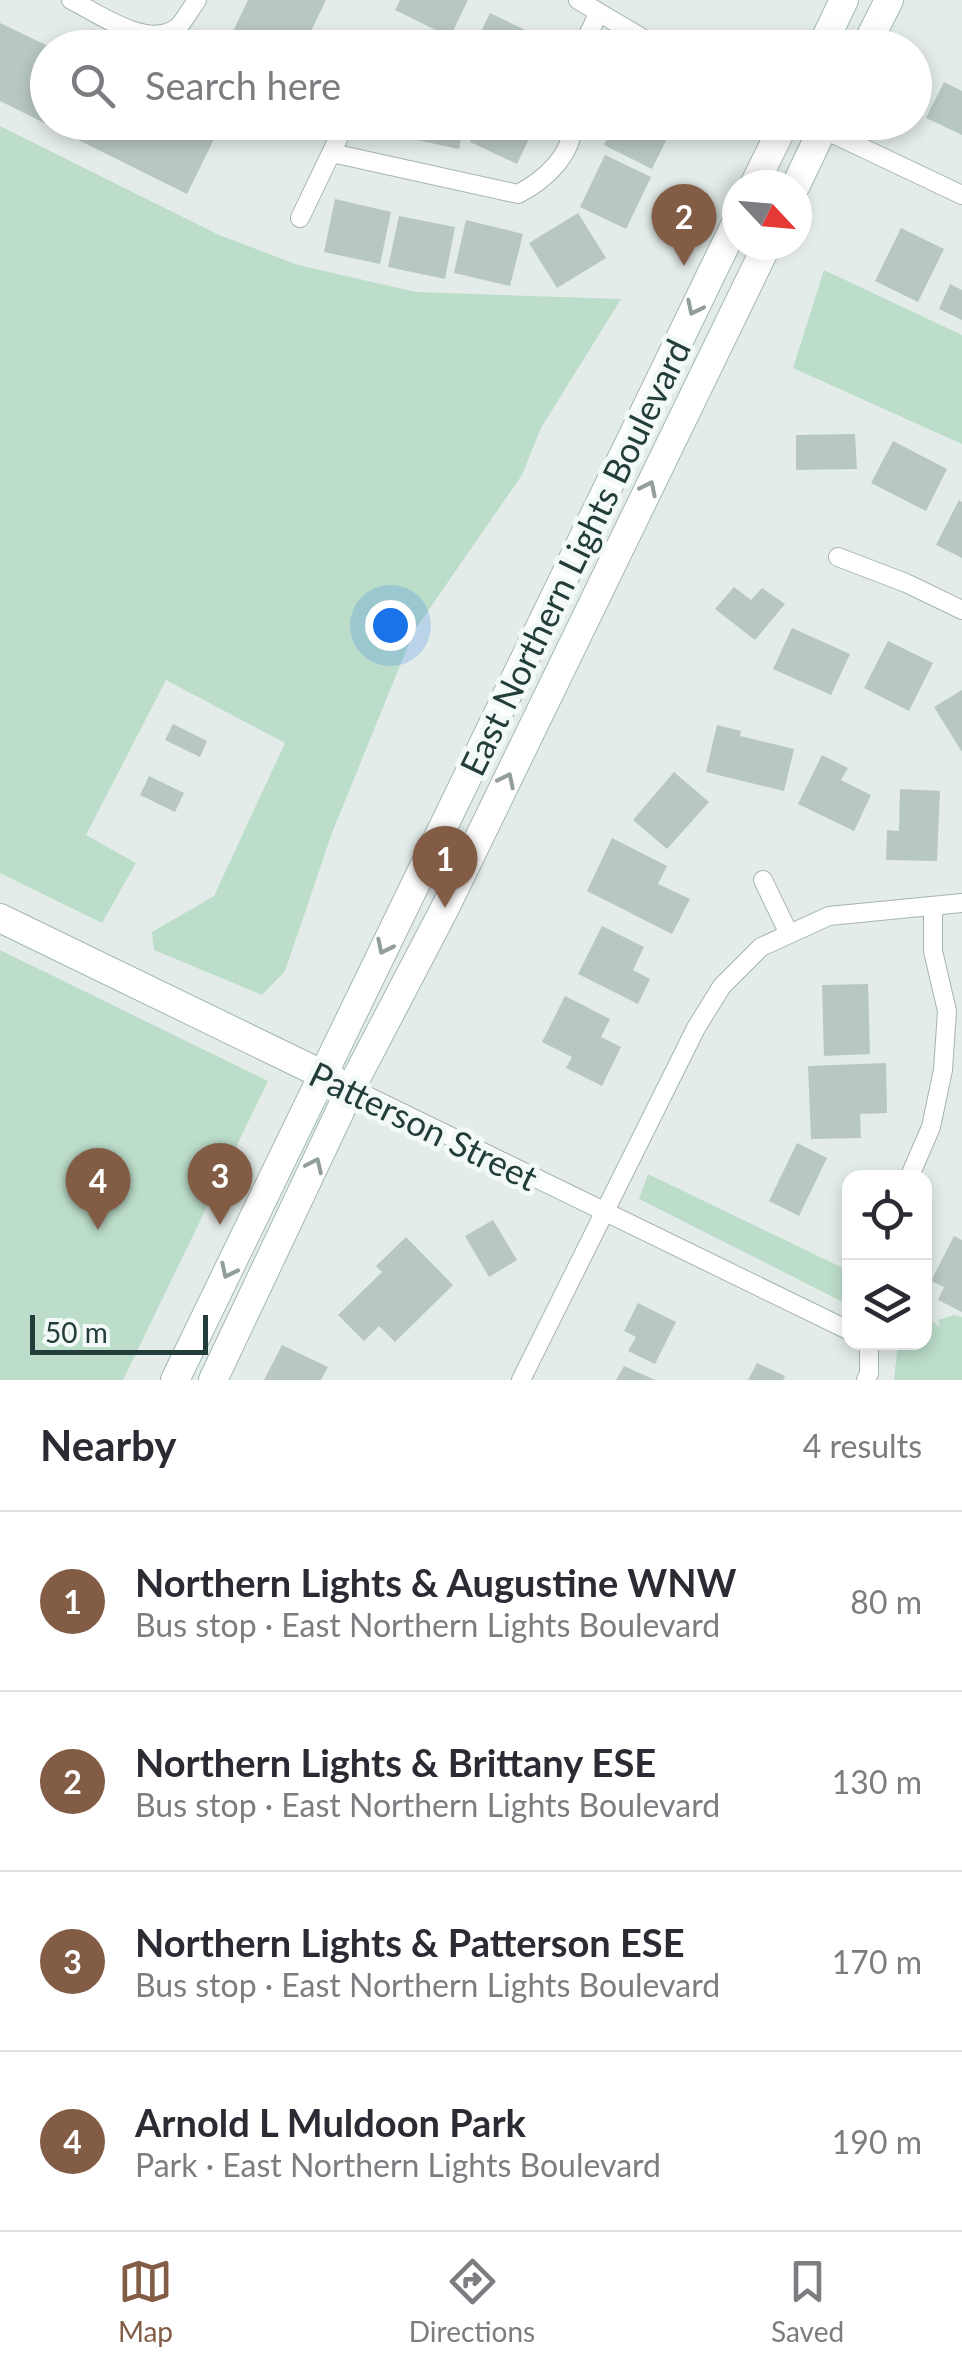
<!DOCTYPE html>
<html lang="en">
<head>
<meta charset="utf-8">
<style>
  :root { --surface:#fff; --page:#f7f7f7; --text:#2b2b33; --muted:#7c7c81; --line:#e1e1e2; --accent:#835c46 }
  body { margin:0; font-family:Lato,sans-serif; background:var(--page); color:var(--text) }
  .controls { position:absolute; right:30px; bottom:30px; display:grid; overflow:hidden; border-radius:20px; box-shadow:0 5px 15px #0003 }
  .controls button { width:90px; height:90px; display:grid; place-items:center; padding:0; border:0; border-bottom:2px solid var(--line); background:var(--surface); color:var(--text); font:50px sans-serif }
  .compass { position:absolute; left:722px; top:170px; width:90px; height:90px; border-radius:50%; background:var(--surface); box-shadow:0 5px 15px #0003; rotate:116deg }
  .scale { position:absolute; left:30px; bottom:25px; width:178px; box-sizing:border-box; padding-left:10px; border:5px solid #233d3a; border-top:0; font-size:28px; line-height:35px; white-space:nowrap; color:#233d3a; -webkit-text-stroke:8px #f3f9f7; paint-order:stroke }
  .you { position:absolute; left:390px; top:625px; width:35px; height:35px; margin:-25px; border:8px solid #fff; border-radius:50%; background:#1a73e8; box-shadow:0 0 0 15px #1a73e833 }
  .badge { display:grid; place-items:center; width:65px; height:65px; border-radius:50%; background:var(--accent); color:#fff; font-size:32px; font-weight:700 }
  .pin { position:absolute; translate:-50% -82px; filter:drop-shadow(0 2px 5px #0008) }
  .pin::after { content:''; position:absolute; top:52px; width:35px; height:30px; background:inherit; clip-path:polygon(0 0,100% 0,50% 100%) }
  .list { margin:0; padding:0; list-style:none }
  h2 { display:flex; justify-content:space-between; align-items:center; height:130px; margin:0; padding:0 40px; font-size:42px }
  h2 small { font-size:32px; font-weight:400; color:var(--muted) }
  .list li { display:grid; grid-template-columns:65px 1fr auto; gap:30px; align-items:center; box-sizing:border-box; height:180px; padding:0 40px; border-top:2px solid var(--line) }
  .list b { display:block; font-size:38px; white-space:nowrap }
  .list p { margin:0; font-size:32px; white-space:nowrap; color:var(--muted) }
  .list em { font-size:32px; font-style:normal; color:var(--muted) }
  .icon { flex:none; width:55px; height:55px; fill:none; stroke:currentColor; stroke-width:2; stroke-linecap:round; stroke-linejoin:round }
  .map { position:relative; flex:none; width:962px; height:1380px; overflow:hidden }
  .search { position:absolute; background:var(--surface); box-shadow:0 5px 15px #0003; left:30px; right:30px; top:30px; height:110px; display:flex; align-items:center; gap:25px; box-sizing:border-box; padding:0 35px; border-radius:55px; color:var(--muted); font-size:38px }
  .sheet { height:850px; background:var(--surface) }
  nav { display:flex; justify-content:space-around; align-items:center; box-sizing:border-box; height:140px; border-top:2px solid var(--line); background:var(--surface); font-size:28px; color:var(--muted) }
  nav a { display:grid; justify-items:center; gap:5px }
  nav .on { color:var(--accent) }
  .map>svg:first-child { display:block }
  .green { fill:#bcddca }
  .building { fill:#b8c7c3 }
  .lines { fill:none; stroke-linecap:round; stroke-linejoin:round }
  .street-casing { stroke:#a6b4b1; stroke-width:20 }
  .secondary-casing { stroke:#a1b8b3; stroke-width:30 }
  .street { stroke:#fff; stroke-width:18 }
  .secondary { stroke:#fff; stroke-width:28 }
  .oneway { stroke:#919e9c }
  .labels { text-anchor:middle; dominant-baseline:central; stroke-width:10; stroke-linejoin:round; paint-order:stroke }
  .street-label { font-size:35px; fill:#233d3a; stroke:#f3f9f7 }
</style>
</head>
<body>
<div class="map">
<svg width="962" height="1380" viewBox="0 0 962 1380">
  <rect width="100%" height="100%" fill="#e3ece9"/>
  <path class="green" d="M 0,126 L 219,235 L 298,265 L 416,292 L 621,299 L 541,428 L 522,475 L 414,631 L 332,833 L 285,971 L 262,995 L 154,950 L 152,932 L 214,896 L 285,743 L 166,680 L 86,835 L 136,863 L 102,923 L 0,873 Z
    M 824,270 L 962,335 L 962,444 L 793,368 Z
    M 0,950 L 268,1081 L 123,1380 L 0,1380 Z
    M 648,1174 L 849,1271 L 849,1305 L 639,1199 Z
    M 954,1315 L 962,1317 L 962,1380 L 894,1380 L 898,1343 L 924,1342 L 925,1316 L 940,1327 L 938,1320 Z"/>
  <path class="building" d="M 248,0 L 326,0 L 303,48 L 225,48 Z
    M 400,0 L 468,0 L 450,37 L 395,10 Z
    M 490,13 L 540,37 L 534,48 L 473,48 Z
    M 0,23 L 48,46 L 48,122 L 201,122 L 218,131 L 187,194 L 0,101 Z
    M 944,82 L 962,91 L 962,135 L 926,118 Z
    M 406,122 L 464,122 L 459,149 L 403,137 Z
    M 479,122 L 537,122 L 517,164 L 470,142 Z
    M 615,122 L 675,122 L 652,169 L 604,145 Z
    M 605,155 L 651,177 L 626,229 L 580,207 Z
    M 335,199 L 391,212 L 380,264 L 324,252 Z
    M 578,213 L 606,258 L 557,288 L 529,243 Z
    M 399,216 L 455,227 L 445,279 L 388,267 Z
    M 466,220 L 523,234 L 510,286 L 454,273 Z
    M 901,228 L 944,249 L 918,302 L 875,281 Z
    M 950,284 L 962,290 L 962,320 L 939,309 Z
    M 855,434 L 857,469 L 796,470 L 796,435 Z
    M 893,441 L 947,469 L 926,511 L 871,483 Z
    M 959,500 L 962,502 L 962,558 L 936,545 Z
    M 734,587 L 751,600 L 762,588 L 785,604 L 755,640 L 715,609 Z
    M 792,628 L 850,654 L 831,695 L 773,669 Z
    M 888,641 L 933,663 L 909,711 L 864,688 Z
    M 962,690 L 962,752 L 934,707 Z
    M 173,724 L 207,741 L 200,757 L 165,740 Z
    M 717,725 L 741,731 L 740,736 L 794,749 L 784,791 L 706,772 Z
    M 822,755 L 848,768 L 841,780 L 871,795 L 854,831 L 798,804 Z
    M 674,772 L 709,802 L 667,849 L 633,820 Z
    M 149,776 L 184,793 L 175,812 L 140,795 Z
    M 900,789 L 940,791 L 937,861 L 886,860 L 887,830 L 899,831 Z
    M 612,838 L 667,866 L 658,884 L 690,899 L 672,934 L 587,891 Z
    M 602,926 L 644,947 L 633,970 L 650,979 L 638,1004 L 578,974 Z
    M 868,984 L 870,1054 L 824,1056 L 822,985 Z
    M 565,996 L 610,1019 L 601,1037 L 621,1047 L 602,1086 L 566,1068 L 572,1057 L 542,1042 Z
    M 886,1063 L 887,1113 L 860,1114 L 861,1138 L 811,1139 L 808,1066 Z
    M 797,1143 L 827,1158 L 799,1216 L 769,1201 Z
    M 493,1220 L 517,1260 L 489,1277 L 465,1236 Z
    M 954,1236 L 962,1240 L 962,1312 L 938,1300 L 944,1287 L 931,1281 Z
    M 406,1237 L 453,1285 L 395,1342 L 379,1326 L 364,1341 L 338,1315 L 382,1272 L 376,1266 Z
    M 638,1303 L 676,1322 L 655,1364 L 628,1351 L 636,1337 L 624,1331 Z
    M 282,1345 L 328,1367 L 321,1380 L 264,1380 Z
    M 757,1363 L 785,1376 L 783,1380 L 748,1380 Z
    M 624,1366 L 655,1380 L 616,1380 Z"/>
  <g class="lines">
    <g class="street-casing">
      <path id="street" d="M 71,0 C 98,13 149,51 178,27 C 185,20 191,8 197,0
        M 578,0 L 659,48
        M 582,48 L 598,14
        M 808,122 L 962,195
        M 332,153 L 518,194 C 545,180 573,155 573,122
        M 300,218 L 346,122
        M 838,557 L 906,583 L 962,610
        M 763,880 L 789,934
        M 351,1088 L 850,1331
        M 909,1178 L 931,1127 L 943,1070 L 947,1011 L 933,951 L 933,906
        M 521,1380 L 696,1028 L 722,986 L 761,947 L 829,916 L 962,903
        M 866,1380 L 869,1373 L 869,1342"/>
    </g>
    <g class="secondary-casing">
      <path id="secondary" d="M 821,48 L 844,0
        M 865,48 L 889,0
        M 754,185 L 785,122
        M 796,185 L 826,122
        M 0,918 L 336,1081
        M 175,1380 L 737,221
        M 213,1380 L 351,1088 L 445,908 L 767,245"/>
    </g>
    <use href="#street" class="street"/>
    <use href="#secondary" class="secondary"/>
  </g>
  <defs><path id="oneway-chevron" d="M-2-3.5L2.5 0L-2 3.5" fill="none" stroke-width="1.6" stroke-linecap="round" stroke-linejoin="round" transform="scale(2.5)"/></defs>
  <g class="oneway">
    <use href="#oneway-chevron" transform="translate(694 308) rotate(116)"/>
    <use href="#oneway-chevron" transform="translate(649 488) rotate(-64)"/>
    <use href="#oneway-chevron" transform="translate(507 780) rotate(-64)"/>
    <use href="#oneway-chevron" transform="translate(384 947) rotate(116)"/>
    <use href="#oneway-chevron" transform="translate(315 1165) rotate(-65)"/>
    <use href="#oneway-chevron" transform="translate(228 1271) rotate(116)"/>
  </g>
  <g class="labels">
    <g class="street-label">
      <text transform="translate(574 557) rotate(-64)">East Northern Lights Boulevard</text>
      <text transform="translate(424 1125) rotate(26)">Patterson Street</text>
    </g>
  </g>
</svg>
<div class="controls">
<button><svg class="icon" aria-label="locate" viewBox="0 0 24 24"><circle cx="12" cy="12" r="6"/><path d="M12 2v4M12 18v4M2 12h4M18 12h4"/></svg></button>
<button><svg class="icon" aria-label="layers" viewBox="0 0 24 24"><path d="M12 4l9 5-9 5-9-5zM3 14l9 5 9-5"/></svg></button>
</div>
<svg class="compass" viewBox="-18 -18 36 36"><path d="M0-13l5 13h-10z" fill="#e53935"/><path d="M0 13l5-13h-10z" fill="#7c7c81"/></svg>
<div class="scale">50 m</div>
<div class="you"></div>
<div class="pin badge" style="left:445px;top:908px">1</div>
<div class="pin badge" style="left:684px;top:266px">2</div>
<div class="pin badge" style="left:220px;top:1225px">3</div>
<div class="pin badge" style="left:98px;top:1230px">4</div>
<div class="search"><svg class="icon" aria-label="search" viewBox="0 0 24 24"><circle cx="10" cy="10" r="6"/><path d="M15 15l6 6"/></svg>Search here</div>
</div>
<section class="sheet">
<h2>Nearby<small>4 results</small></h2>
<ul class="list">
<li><span class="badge">1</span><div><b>Northern Lights &amp; Augustine WNW</b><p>Bus stop · East Northern Lights Boulevard</p></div><em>80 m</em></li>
<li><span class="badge">2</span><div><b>Northern Lights &amp; Brittany ESE</b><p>Bus stop · East Northern Lights Boulevard</p></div><em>130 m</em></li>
<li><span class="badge">3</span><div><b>Northern Lights &amp; Patterson ESE</b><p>Bus stop · East Northern Lights Boulevard</p></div><em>170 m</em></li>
<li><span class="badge">4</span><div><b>Arnold L Muldoon Park</b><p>Park · East Northern Lights Boulevard</p></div><em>190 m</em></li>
</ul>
</section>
<nav>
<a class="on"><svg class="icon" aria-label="map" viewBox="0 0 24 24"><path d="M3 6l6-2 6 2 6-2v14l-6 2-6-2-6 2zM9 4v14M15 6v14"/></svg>Map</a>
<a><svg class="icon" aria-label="directions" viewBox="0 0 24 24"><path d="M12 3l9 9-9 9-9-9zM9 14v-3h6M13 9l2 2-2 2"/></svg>Directions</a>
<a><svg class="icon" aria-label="saved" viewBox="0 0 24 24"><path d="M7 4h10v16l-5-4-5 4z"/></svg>Saved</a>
</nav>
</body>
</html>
